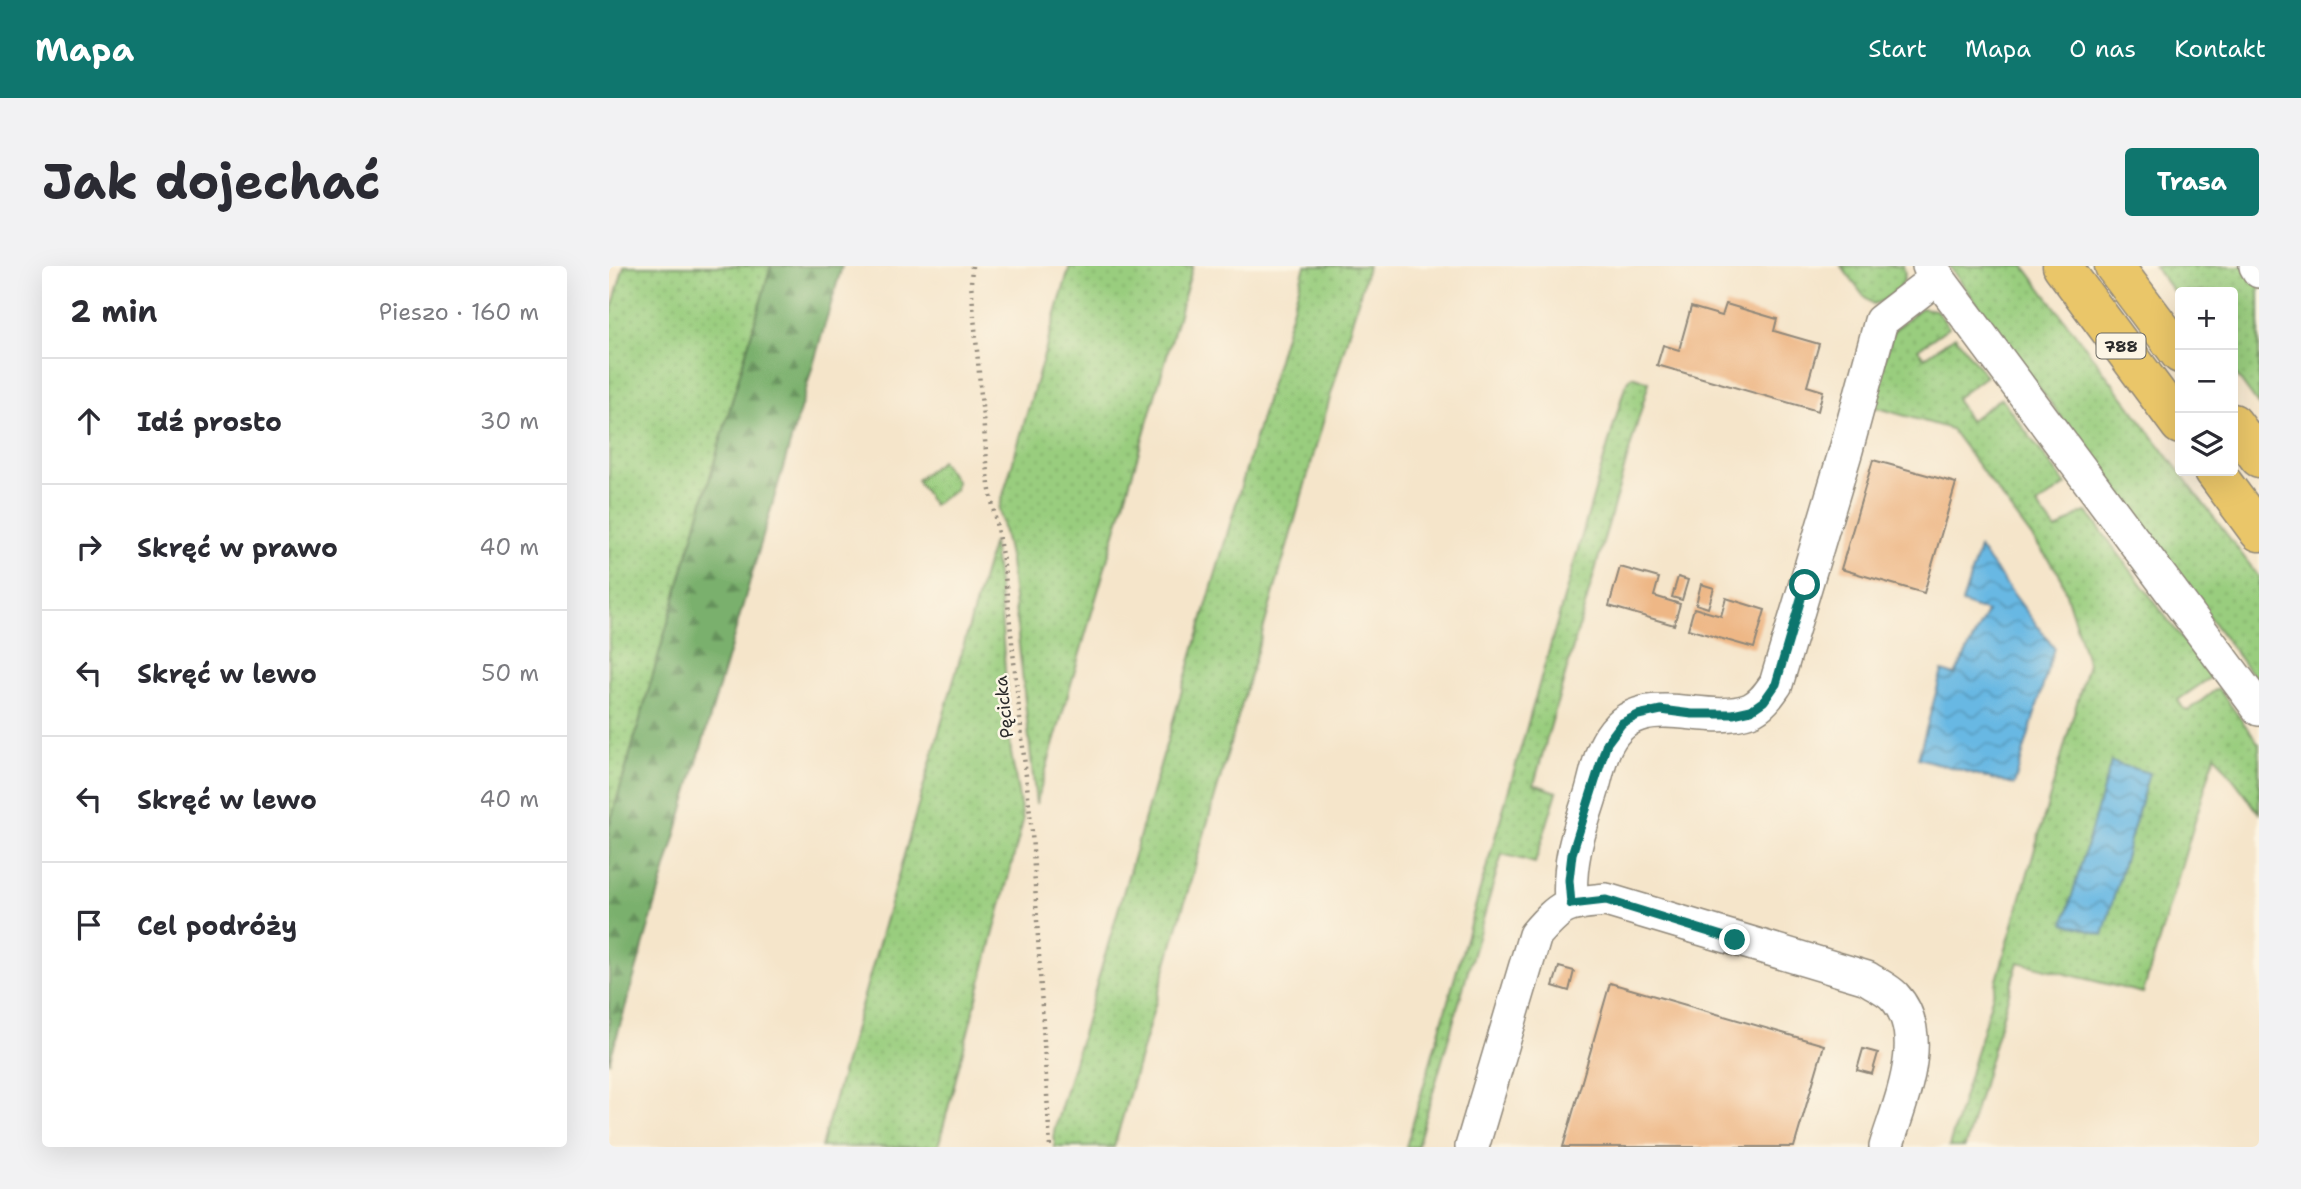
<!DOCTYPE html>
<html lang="pl">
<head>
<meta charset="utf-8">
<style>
  :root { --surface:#fff; --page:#f2f2f3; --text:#2b2b33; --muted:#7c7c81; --line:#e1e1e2; --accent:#0f766e }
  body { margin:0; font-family:"Shantell Sans",sans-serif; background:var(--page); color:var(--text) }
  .controls { position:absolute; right:21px; top:21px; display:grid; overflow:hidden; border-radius:7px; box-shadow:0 7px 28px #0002 }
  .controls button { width:63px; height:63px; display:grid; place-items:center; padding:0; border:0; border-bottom:2px solid var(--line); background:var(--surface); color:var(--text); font:35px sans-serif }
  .stop { position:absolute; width:21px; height:21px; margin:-16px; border:5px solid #0f766e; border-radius:50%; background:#fff }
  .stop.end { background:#0f766e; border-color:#fff; box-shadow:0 2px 7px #0008 }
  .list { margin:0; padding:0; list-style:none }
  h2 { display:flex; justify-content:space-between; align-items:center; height:91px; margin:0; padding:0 28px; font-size:30px }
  h2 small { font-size:23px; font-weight:400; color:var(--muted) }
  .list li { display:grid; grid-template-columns:46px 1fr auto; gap:21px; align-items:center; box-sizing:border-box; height:126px; padding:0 28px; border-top:2px solid var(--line) }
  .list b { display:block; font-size:26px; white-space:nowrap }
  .list em { font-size:23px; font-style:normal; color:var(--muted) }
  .icon { flex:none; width:38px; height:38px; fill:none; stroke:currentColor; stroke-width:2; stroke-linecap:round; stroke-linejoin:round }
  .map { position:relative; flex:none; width:1650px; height:881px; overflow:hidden; border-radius:7px }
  header { display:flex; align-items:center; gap:42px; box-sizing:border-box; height:98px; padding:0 35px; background:var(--accent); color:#fff }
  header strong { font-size:33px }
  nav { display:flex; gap:38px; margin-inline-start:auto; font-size:24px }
  .intro { display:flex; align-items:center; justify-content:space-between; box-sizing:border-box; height:168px; padding:0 42px }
  h1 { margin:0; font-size:49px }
  .button { padding:18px 32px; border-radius:7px; background:var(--accent); color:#fff; font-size:24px; font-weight:700 }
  main { display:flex; gap:42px; padding:0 42px }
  aside { flex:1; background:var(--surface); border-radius:7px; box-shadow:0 7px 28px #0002 }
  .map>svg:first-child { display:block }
  .grass { fill:url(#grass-dots); stroke:#627c54; stroke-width:2 }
  .forest { fill:url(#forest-firs); stroke:#526e4c; stroke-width:2 }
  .water { fill:url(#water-waves); stroke:#4a7287; stroke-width:2 }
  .building { fill:#eeb786 }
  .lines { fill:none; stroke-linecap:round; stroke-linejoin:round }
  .minor-casing { stroke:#90887a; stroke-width:36 }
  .major-casing { stroke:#90887a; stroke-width:41 }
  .path { stroke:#90887a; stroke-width:4.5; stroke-dasharray:2 5; stroke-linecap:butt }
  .minor { stroke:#fff; stroke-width:33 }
  .major { stroke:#eac669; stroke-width:38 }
  .route { stroke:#0f766e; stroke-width:9 }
  .labels { text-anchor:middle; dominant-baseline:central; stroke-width:5; stroke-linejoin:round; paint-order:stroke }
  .shield { fill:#fcf5e5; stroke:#6a6863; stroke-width:2 }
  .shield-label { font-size:16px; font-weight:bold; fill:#2b2b2b }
  .street-label { font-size:18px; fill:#2b2b2b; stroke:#fcf5e5 }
</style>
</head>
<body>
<header>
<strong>Mapa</strong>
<nav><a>Start</a><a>Mapa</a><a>O nas</a><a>Kontakt</a></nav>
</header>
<div class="intro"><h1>Jak dojechać</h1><a class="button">Trasa</a></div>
<main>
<aside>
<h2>2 min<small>Pieszo · 160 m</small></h2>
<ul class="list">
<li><svg class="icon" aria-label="ahead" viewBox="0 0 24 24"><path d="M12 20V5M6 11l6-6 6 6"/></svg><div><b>Idź prosto</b></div><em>30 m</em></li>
<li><svg class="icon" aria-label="right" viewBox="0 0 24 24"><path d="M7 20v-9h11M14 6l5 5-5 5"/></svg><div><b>Skręć w prawo</b></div><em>40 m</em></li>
<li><svg class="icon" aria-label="left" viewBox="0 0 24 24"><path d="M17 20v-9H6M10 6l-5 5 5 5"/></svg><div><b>Skręć w lewo</b></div><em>50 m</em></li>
<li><svg class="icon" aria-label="left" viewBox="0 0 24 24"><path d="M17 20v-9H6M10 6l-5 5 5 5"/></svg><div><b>Skręć w lewo</b></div><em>40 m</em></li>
<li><svg class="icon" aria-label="arrive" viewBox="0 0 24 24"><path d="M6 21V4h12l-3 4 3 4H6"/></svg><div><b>Cel podróży</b></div></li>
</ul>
</aside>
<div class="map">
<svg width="1650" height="881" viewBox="0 0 1650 881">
  <defs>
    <pattern id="grass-dots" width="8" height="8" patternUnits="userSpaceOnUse" patternTransform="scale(1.75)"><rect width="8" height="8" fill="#99cd7e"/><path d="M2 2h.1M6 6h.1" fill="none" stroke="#84b06d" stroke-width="1.8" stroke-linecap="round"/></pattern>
    <pattern id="forest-firs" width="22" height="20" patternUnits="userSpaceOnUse" patternTransform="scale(1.75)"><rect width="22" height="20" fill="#7ab06d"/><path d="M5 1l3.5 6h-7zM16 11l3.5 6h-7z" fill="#648f5a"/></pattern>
    <pattern id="water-waves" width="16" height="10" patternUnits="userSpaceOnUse" patternTransform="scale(1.75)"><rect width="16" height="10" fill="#68b8e3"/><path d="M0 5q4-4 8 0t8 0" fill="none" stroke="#5696b8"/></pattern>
  </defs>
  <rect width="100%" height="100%" fill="#fcf5e5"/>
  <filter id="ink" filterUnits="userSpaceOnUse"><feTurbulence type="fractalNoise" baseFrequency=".0143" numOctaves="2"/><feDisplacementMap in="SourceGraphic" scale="14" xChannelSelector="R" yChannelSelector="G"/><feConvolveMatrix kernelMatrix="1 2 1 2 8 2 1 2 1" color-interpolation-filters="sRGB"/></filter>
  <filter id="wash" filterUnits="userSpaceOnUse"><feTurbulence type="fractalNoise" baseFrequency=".00686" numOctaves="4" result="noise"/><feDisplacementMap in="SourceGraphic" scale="28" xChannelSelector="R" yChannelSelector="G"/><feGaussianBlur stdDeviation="1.57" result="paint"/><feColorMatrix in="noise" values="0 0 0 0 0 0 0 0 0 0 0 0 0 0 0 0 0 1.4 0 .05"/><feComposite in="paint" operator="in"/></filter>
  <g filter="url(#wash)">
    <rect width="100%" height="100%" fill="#f5e5ca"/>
    <path class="grass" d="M 15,0 L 162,0 L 0,561 L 0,53 Z
      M 461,0 L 584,0 L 427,538 L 401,295 L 390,243 Z
      M 696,0 L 759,0 L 505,881 L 446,881 L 445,865 Z
      M 1232,0 L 1294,0 C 1302,19 1280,34 1264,38 L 1257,33 Z
      M 1340,0 L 1415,0 L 1650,311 L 1650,418 Z
      M 1545,0 L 1636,0 L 1650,19 L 1650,140 L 1624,104 L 1624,26 L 1571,26 L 1571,34 Z
      M 1312,42 L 1327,44 L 1340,61 L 1309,83 L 1315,92 L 1346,70 L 1377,110 L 1347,132 L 1360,155 L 1392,132 L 1457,219 L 1428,239 L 1447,264 L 1471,248 L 1478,246 L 1602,411 L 1569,434 L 1574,442 L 1579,445 L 1609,422 L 1650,478 L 1650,547 L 1606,489 L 1534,727 L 1409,696 L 1356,881 L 1340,881 L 1479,398 L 1451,309 L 1342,163 L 1262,140 L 1284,65 Z
      M 1023,110 L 1040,116 L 925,518 L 948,526 L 926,597 L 893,588 L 808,881 L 797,881 L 1016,120 Z
      M 332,195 L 347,215 L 346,224 L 324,239 L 308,214 Z
      M 384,276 L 391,334 L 402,487 L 414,555 L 329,881 L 212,881 Z"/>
    <path class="forest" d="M 162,0 L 233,0 L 0,797 L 0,561 Z"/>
    <path class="water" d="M 1370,282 L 1445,382 L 1405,519 L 1309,492 L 1333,405 L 1346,409 L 1378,346 L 1353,337 Z
      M 1502,496 L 1540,507 L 1494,669 L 1455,657 Z"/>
    <g id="blocks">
      <path class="building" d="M 1117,38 L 1168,53 L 1165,65 L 1210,78 L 1198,120 L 1214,125 L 1209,145 L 1048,99 L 1054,79 L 1070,84 L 1082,41 L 1113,50 Z
        M 1264,194 L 1347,217 L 1315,327 L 1232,303 Z
        M 1011,301 L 1050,312 L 1045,330 L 1071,338 L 1065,359 L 1000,340 Z
        M 1069,311 L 1079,314 L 1073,334 L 1063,331 Z
        M 1092,318 L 1105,322 L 1099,342 L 1087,338 Z
        M 1117,332 L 1156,344 L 1145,382 L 1079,363 L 1085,342 L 1112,350 Z
        M 950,701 L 965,705 L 960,725 L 944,720 Z
        M 1001,717 L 1215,779 L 1185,881 L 954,881 Z
        M 1254,783 L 1269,787 L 1263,808 L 1248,804 Z"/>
    </g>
  </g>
  <g filter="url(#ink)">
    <use href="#blocks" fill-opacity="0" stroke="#90887a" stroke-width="2"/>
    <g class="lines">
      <g class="minor-casing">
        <path id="minor" d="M 1320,0 L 1650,443
          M 1647,0 L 1650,5
          M 962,638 C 959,595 969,568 982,528 C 987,512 990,491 998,477 C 1029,418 1093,462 1141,444 C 1153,439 1160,428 1167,418 L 1237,184 L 1272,55 L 1329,11
          M 863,881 L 926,669 C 954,637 956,638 997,634 L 1258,712 C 1267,718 1278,723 1285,730 C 1322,769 1290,838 1277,881"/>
      </g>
      <g class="major-casing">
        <path id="major" d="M 1453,0 L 1571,159
          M 1505,0 L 1571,88
          M 1624,157 L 1650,192
          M 1605,205 L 1650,266"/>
      </g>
      <path class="path" d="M 363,0 L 362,17 L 380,219 L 395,300 L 423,567 L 441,881"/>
      <use href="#minor" class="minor"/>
      <use href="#major" class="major"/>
    </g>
  </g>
  <g class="lines" filter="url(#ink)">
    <path class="route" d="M 1126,674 L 997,634 L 962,638 L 960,614 L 963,588 L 998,477 L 1013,457 L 1029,449 L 1052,444 L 1083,448 L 1124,448 L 1142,444 L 1155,435 L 1167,418 L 1196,319"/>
  </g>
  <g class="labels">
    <rect class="shield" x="1487.5" y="67.5" width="49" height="25" rx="5"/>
    <g class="shield-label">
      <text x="1512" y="80">788</text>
    </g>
    <g class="street-label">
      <text transform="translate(395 441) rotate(-96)">Pęcicka</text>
    </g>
  </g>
</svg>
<div class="controls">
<button>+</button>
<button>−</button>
<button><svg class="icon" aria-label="layers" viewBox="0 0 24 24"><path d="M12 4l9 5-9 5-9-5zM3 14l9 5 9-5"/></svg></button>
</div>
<div class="stop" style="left:1196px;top:319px"></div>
<div class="stop end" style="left:1126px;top:674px"></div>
</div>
</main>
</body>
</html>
